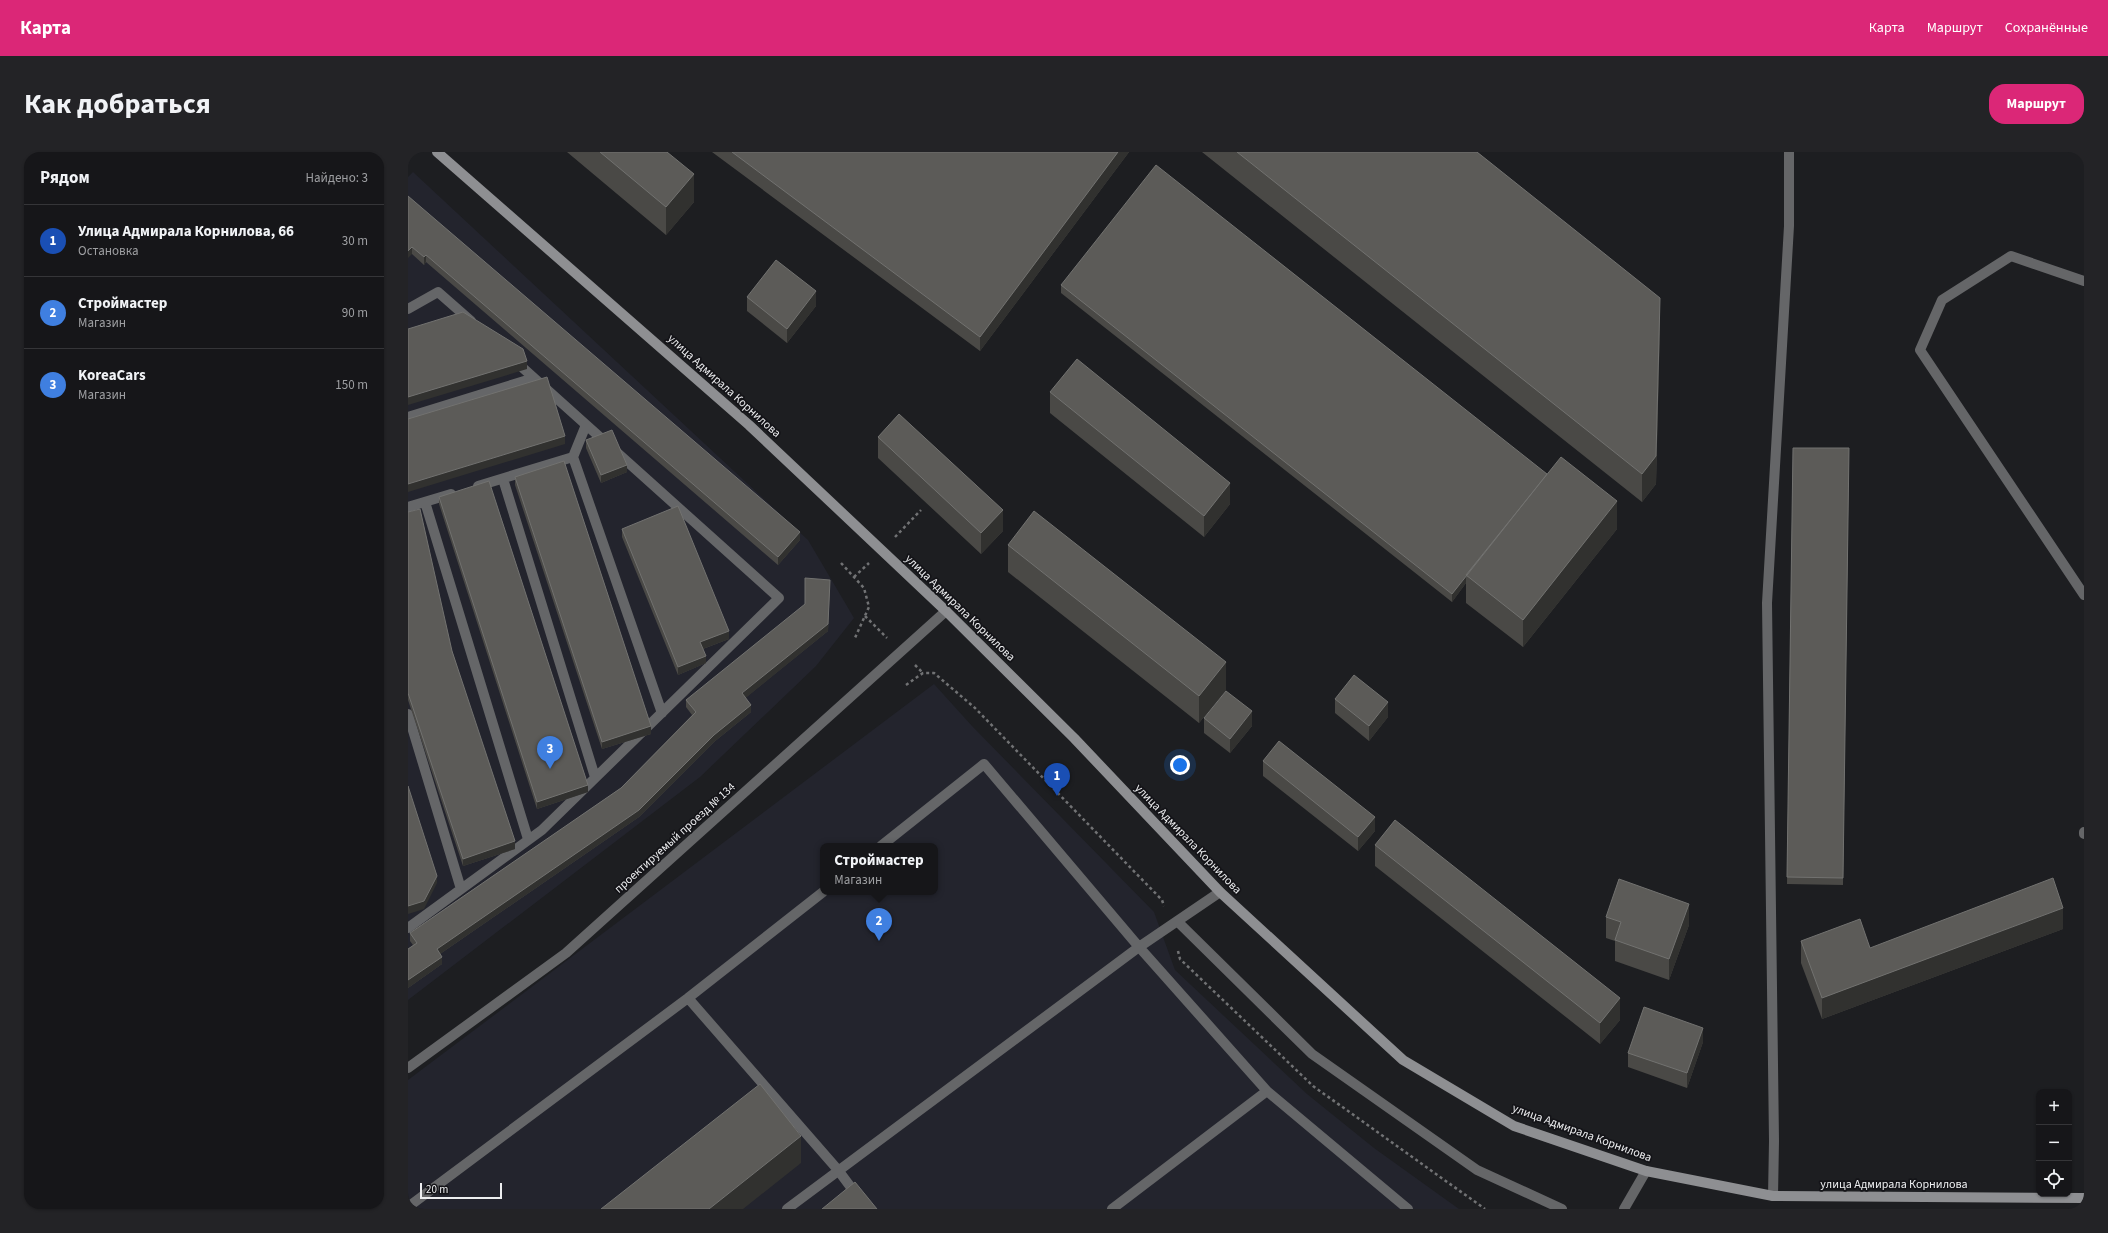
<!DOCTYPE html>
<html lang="ru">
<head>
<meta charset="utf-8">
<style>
  :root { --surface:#161619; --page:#232326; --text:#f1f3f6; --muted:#9e9fa2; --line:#353538; --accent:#db2777 }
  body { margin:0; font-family:"Source Sans 3",sans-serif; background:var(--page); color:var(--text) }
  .controls { position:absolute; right:12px; bottom:12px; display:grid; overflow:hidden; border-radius:8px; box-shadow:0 1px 3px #0004 }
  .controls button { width:36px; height:36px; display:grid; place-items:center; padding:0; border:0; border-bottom:1px solid var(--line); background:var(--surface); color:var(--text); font:20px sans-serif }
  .scale { position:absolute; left:12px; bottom:10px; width:82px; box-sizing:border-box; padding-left:4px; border:2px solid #edeef0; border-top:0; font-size:11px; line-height:14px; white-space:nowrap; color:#edeef0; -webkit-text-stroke:3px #141418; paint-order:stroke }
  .you { position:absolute; left:772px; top:613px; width:14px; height:14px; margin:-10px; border:3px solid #fff; border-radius:50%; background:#1a73e8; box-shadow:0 0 0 6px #1a73e833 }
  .badge { display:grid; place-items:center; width:26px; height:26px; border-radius:50%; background:var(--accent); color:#fff; font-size:13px; font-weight:700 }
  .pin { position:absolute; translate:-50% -33px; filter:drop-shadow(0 1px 2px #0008) }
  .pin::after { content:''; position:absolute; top:21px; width:14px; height:12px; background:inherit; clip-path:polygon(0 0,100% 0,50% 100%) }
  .popup { position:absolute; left:412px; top:691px; width:118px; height:52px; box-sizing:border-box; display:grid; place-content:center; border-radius:8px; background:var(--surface); filter:drop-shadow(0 1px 3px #0005); font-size:13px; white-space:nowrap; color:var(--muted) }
  .popup b { font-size:15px; color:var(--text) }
  .popup::after { content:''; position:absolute; left:50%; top:100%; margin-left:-8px; border:8px solid transparent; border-top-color:var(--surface) }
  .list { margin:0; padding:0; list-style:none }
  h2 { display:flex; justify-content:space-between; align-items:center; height:52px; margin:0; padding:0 16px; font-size:17px }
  h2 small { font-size:13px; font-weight:400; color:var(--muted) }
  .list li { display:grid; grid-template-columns:26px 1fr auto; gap:12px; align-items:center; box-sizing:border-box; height:72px; padding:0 16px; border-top:1px solid var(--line) }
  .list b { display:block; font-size:15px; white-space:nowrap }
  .list p { margin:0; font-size:13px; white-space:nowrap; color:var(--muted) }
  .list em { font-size:13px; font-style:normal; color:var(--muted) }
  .icon { flex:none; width:22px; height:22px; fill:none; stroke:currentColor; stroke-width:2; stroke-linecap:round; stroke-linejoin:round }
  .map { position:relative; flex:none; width:1676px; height:1057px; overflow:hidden; border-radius:16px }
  header { display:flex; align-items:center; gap:24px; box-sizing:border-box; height:56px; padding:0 20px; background:var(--accent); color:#fff }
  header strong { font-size:19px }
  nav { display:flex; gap:22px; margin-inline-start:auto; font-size:14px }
  .intro { display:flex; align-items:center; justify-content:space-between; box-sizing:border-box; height:96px; padding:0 24px }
  h1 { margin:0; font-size:28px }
  .button { padding:10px 18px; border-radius:16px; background:var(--accent); color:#fff; font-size:14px; font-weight:700 }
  main { display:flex; gap:24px; padding:0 24px }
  aside { flex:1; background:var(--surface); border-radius:16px; box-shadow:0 1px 3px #0004 }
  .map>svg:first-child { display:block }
  .built { fill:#23242d; fill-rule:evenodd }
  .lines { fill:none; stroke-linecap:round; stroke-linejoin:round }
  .path { stroke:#717274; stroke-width:2.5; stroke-dasharray:3 3; stroke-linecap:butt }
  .service { stroke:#656668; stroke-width:10 }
  .minor { stroke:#656668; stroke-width:10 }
  .tertiary { stroke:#656668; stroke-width:10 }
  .secondary { stroke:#8e8f92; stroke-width:10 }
  .wall { fill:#4a4946 }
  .shaded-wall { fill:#31312f }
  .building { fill:#5c5b58; stroke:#727270 }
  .labels { text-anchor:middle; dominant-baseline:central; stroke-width:3.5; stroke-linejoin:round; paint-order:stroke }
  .street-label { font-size:12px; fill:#edeef0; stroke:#141418 }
</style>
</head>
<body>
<header>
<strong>Карта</strong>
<nav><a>Карта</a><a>Маршрут</a><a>Сохранённые</a></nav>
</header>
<div class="intro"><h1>Как добраться</h1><a class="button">Маршрут</a></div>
<main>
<aside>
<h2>Рядом<small>Найдено: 3</small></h2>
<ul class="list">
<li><span class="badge" style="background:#1a4fb4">1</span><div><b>Улица Адмирала Корнилова, 66</b><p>Остановка</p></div><em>30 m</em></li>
<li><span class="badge" style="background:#3f7fe0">2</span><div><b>Строймастер</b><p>Магазин</p></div><em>90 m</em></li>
<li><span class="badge" style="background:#3f7fe0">3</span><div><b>KoreaCars</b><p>Магазин</p></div><em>150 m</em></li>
</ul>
</aside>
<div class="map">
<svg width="1676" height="1057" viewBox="0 0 1676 1057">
  <rect width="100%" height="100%" fill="#1d1e21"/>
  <path class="built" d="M 5,20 L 400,388 L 446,466 L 408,514 L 292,625 L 0,848 L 0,25 Z
    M 526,532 L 564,574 L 746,760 L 767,818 L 899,942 L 966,996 L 1051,1057 L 0,1057 L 0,928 ZM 415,694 L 527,694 L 527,740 L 415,740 Z"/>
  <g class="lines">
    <path class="path" d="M 487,385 L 513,358
      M 433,411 L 456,436 L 461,455 L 446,488
      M 446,425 L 461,411
      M 457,464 L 479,486
      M 507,513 L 515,521
      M 498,533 L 515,521 L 526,521 L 567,556 L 754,748 L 756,754
      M 770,799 L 772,807 L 905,934 L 1077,1057"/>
    <path class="service" d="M 1676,129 L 1603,104 L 1534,148 L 1512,198 L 1676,443
      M 0,157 L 30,140 L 63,169
      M 0,265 L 126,226
      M 178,273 L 165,305 L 254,561
      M 95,327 L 187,625
      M 70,334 L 165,305
      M 17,350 L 120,687
      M 0,355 L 43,342
      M 0,562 L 53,737
      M 1676,680 L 1676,682
      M 473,694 L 576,612 L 731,795 L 859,939 L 1000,1057
      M 769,769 L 904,902 L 1069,1018 L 1154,1057
      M 0,776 L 134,678 L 371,446 L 106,208
      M 280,846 L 430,1018 L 459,1057
      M 0,1055 L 280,846 L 415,740
      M 379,1057 L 731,795 L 812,740
      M 704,1057 L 859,939
      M 1216,1057 L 1238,1019"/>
    <path class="minor" d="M 1365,1044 L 1366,989 L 1359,451 L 1381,74 L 1381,0"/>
    <path class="tertiary" d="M 0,916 L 158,801 L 538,459"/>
    <path class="secondary" d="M 29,0 L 341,273 L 538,459 L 666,586 L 812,740 L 995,908 L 1106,974 L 1238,1019 L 1365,1044 L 1676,1046"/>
  </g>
  <path class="wall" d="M 159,0 L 259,0 L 286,50 L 258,83 Z
    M 304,0 L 721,0 L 572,199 Z
    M 794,0 L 1069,0 L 1252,173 L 1248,332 L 1234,350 Z
    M 0,44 L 392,388 L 370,413 L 18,110 L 16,113 L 4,102 Z
    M 653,133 L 1209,377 L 1115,495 L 1058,451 L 1058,431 L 1044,450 L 653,141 Z
    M 339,145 L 408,154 L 379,191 L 339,159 Z
    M 642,240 L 822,352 L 796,385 L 642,261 Z
    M 470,285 L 595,379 L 573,402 L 470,306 Z
    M 178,288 L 219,320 L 193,331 L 178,296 Z
    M 1385,296 L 1441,296 L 1435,733 L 1379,732 Z
    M 107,325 L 243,582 L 194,597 L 107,333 Z
    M 31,345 L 180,640 L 129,657 L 31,352 Z
    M 0,360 L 107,697 L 55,714 L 0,548 Z
    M 214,377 L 321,487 L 295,497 L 298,511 L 270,523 L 214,385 Z
    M 600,393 L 818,538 L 791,571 L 600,420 Z
    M 422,435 L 420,479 L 337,546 L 343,560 L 306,590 L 231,665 L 32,802 L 34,812 L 0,836 L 0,797 L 5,793 L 2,789 L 2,781 L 213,636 L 284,563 L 278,555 L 278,548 Z
    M 927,547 L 980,565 L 961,589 L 927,561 Z
    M 796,566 L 844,574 L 822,601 L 796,581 Z
    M 855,609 L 967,679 L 950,699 L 855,624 Z
    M 967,693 L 1212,868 L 1192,892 L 967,714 Z
    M 1198,765 L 1281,773 L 1261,828 L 1207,809 L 1207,789 L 1198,786 Z
    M 1655,777 L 1414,867 L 1393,811 L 1393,789 L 1462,796 Z
    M 1295,890 L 1279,936 L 1220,915 L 1220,901 Z"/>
  <path class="shaded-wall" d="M 710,0 L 721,0 L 572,199 L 572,185 Z
    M 286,22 L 286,50 L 258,83 L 258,55 Z
    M 4,95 L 4,102 L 0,106 L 0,99 Z
    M 18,103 L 18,110 L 16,113 L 16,105 Z
    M 408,139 L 408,154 L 379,191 L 379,177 Z
    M 1252,146 L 1252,173 L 1248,332 L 1234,350 L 1234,322 Z
    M 119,209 L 119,217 L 0,253 L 0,245 Z
    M 157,284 L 157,292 L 0,340 L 0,332 Z
    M 219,313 L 219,320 L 193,331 L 193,323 Z
    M 822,331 L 822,352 L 796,385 L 796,364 Z
    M 1209,349 L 1209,377 L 1115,495 L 1115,468 Z
    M 595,358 L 595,379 L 573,402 L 573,381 Z
    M 392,380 L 392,388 L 370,413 L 370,405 Z
    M 1058,424 L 1058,431 L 1044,450 L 1044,442 Z
    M 422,428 L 420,479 L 334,549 L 334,541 Z
    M 321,479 L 321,487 L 292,498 L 292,490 Z
    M 298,504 L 298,511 L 270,523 L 270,515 Z
    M 818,510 L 818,538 L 791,571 L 791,544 Z
    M 980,550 L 980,565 L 961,589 L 961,574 Z
    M 343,553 L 343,560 L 306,590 L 231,665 L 29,804 L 29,797 L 306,583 Z
    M 844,559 L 844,574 L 822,601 L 822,587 Z
    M 243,574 L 243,582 L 194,597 L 194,590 Z
    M 180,633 L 180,640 L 129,657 L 129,650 Z
    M 967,665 L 967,679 L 950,699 L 950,685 Z
    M 107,689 L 107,697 L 55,714 L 55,707 Z
    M 29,724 L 29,731 L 16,757 L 0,762 L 0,754 Z
    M 1281,752 L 1281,773 L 1261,828 L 1261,807 Z
    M 1655,756 L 1655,777 L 1414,867 L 1414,846 Z
    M 34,805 L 34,812 L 0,836 L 0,828 Z
    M 1212,846 L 1212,868 L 1192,892 L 1192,871 Z
    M 1295,876 L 1295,890 L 1279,936 L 1279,921 Z
    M 393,984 L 393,1011 L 335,1057 L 301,1057 Z"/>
  <path class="building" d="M 192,0 L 259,0 L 286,22 L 258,55 Z
    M 324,0 L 710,0 L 572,185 Z
    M 829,0 L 1069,0 L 1252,146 L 1248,304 L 1234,322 Z
    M 748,13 L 1139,322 L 1044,442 L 653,133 Z
    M 0,44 L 392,380 L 370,405 L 18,103 L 16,105 L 4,95 L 0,99 Z
    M 368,108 L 408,139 L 379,177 L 339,145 Z
    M 55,160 L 115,197 L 119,209 L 0,245 L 0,177 Z
    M 669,207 L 822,331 L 796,364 L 642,240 Z
    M 139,225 L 157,284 L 0,332 L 0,267 Z
    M 491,262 L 595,358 L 573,381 L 470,285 Z
    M 204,278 L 219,313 L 193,323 L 178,288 Z
    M 1385,296 L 1441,296 L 1435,726 L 1379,725 Z
    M 1153,305 L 1209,349 L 1115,468 L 1058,423 Z
    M 156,309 L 243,574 L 194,590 L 107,325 Z
    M 81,329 L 180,633 L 129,650 L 31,345 Z
    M 270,354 L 321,479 L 292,490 L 298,504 L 270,515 L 214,377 Z
    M 12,357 L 44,499 L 107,689 L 55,707 L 0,541 L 0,360 Z
    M 626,359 L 818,510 L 791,544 L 600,393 Z
    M 397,426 L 422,428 L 420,472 L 334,541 L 343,553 L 306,583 L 231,658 L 29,797 L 34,805 L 0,828 L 0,797 L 9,791 L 2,781 L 213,636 L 288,560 L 278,548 L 397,452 Z
    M 946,523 L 980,550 L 961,574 L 927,547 Z
    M 818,539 L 844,559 L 822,587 L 796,566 Z
    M 871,589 L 967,665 L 950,685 L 855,609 Z
    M 0,634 L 29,724 L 16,749 L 0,754 Z
    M 987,668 L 1212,846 L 1192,871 L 967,693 Z
    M 1645,726 L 1655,756 L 1414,846 L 1393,789 L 1452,767 L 1462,796 Z
    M 1211,727 L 1281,752 L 1261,807 L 1207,788 L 1213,770 L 1198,765 Z
    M 1236,855 L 1295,876 L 1279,921 L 1220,901 Z
    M 352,932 L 393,984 L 301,1057 L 193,1057 Z
    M 447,1030 L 469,1057 L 414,1057 Z"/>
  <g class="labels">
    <g class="street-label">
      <text transform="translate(316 234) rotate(42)">улица Адмирала Корнилова</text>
      <text transform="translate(552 456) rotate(44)">улица Адмирала Корнилова</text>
      <text transform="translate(267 686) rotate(-42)">проектируемый проезд № 134</text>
      <text transform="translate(780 687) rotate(46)">улица Адмирала Корнилова</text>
      <text transform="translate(1174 981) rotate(20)">улица Адмирала Корнилова</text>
      <text x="1486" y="1032">улица Адмирала Корнилова</text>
    </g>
  </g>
</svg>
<div class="controls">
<button>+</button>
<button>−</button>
<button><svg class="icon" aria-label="locate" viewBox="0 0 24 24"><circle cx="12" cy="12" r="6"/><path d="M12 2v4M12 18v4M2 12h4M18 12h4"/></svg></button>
</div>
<div class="scale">20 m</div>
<div class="you"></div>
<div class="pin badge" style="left:649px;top:644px;background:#1a4fb4">1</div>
<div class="pin badge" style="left:471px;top:789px;background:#3f7fe0">2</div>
<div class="popup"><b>Строймастер</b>Магазин</div>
<div class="pin badge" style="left:142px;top:617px;background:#3f7fe0">3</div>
</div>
</main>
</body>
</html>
